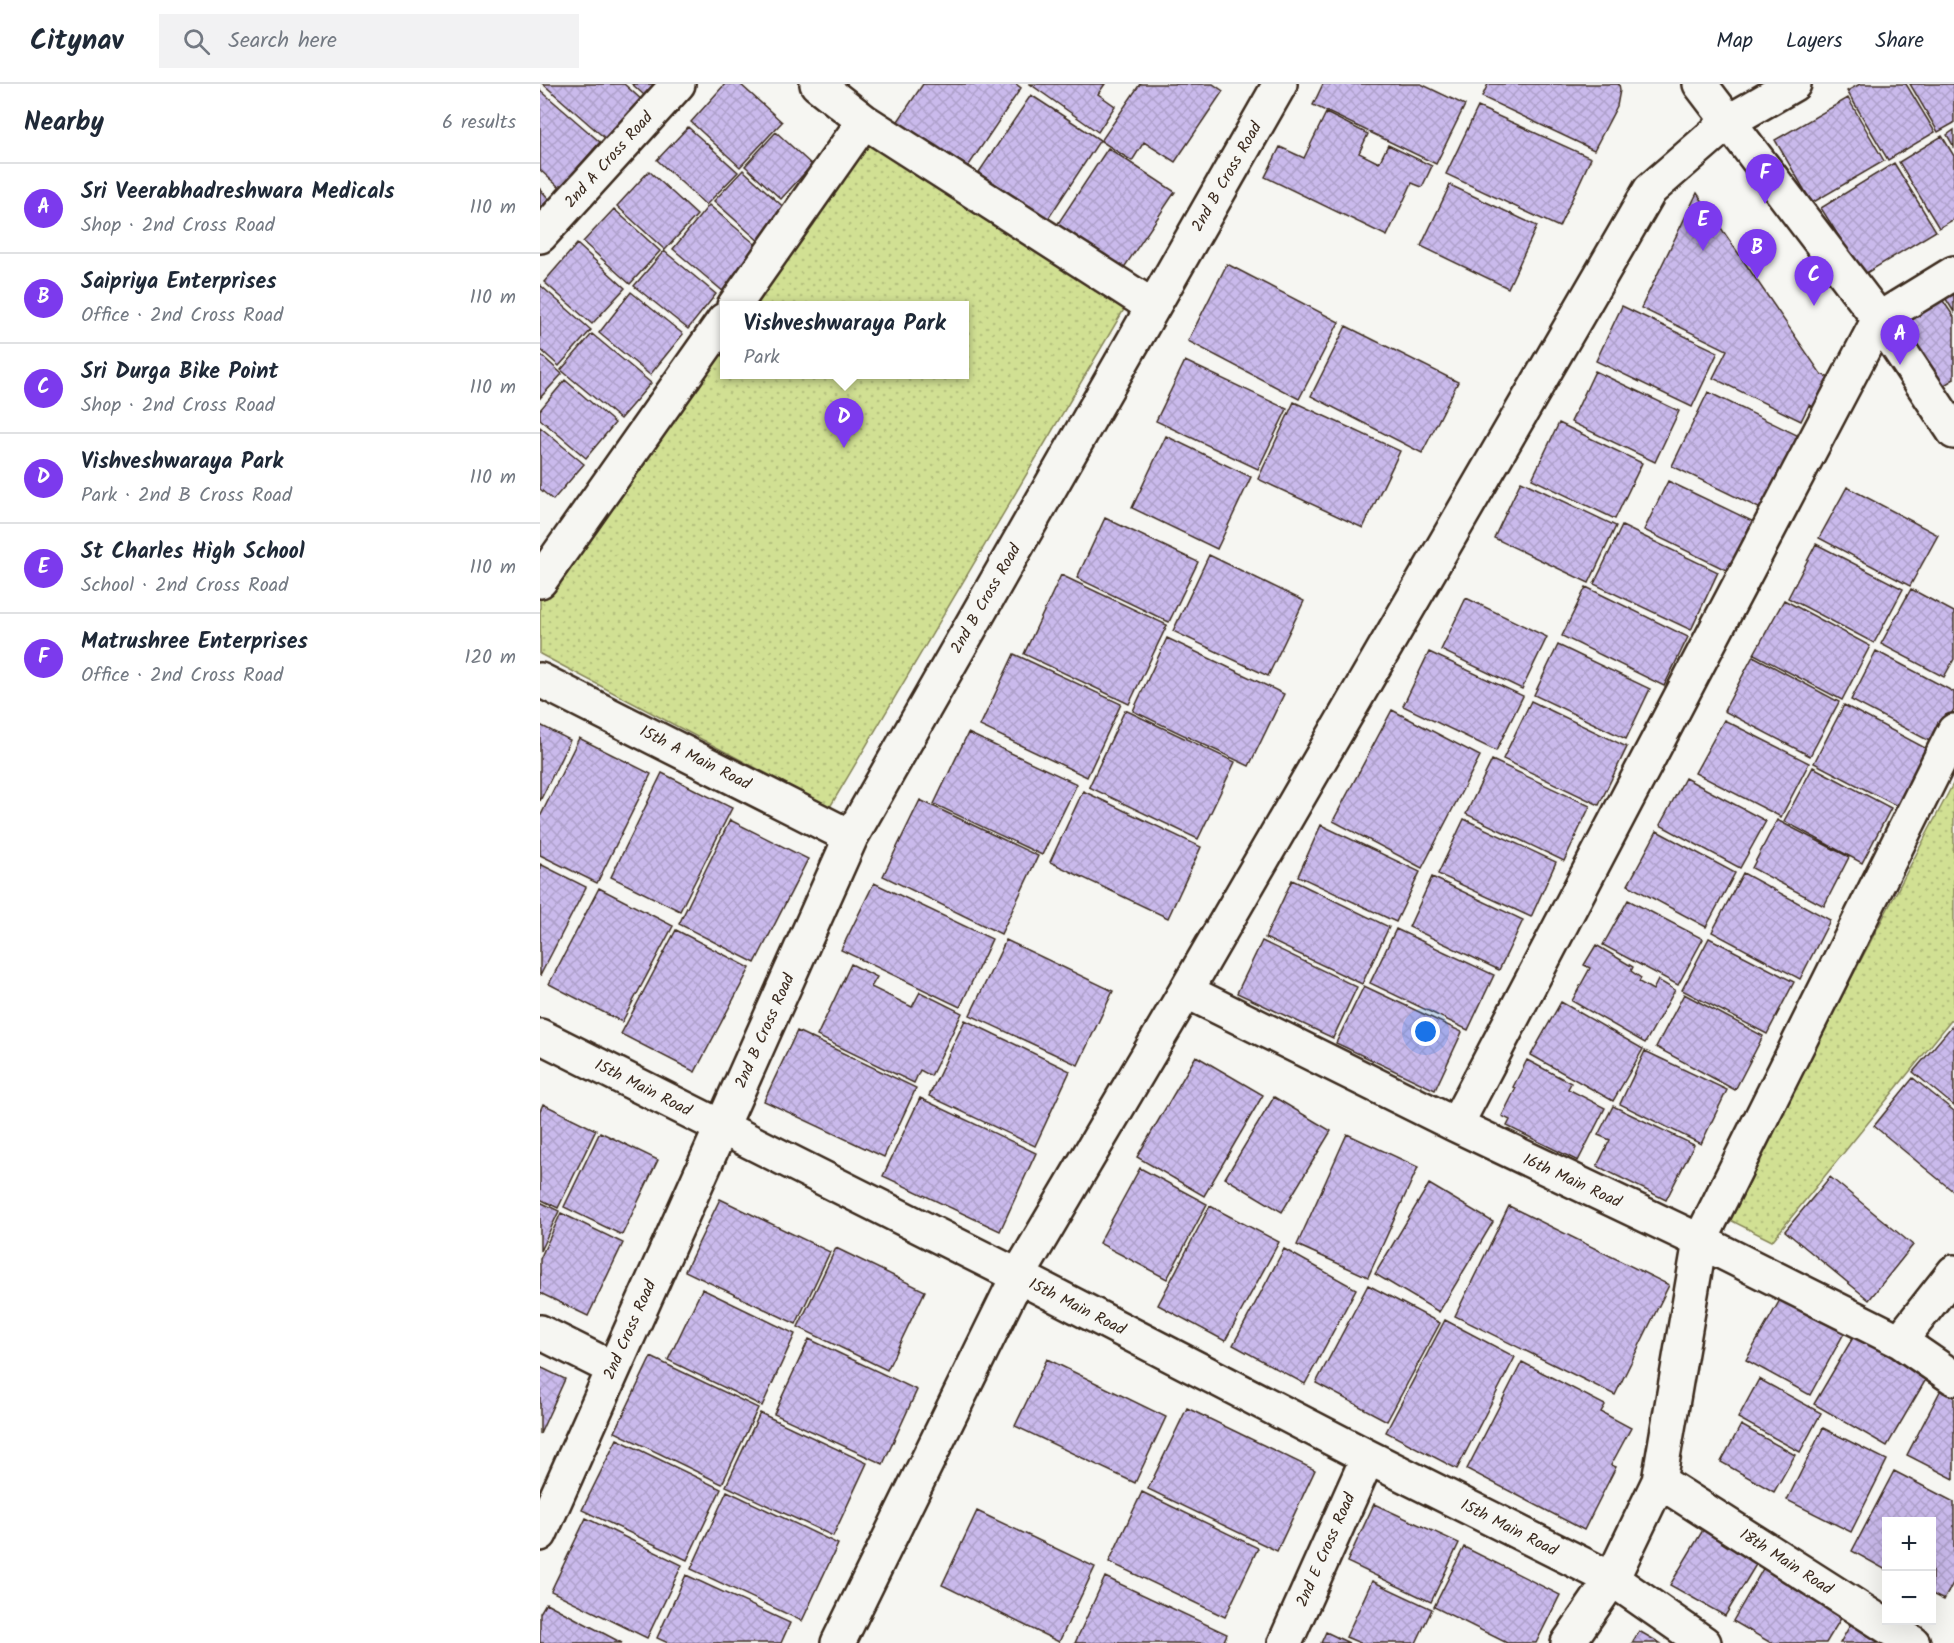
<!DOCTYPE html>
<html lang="en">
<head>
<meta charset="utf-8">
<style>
  :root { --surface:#fff; --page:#f2f2f3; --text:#1f2937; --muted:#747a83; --line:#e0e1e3; --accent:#7c3aed }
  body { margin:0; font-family:Kalam,sans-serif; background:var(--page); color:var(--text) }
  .controls { position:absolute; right:18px; bottom:18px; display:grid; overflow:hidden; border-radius:0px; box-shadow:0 6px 24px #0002 }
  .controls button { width:54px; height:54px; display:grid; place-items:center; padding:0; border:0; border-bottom:2px solid var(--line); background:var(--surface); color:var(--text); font:30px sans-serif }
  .you { position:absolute; left:886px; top:948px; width:21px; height:21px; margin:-15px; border:4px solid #fff; border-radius:50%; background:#1a73e8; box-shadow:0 0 0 9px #1a73e833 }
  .badge { display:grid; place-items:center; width:39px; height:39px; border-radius:50%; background:var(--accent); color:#fff; font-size:20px; font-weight:700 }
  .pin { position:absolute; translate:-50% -50px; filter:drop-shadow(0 2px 3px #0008) }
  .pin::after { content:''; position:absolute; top:32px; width:21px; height:18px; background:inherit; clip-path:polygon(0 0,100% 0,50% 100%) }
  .popup { position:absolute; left:180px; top:217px; width:249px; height:78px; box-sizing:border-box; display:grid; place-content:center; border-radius:0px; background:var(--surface); filter:drop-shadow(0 2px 4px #0005); font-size:20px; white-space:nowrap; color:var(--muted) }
  .popup b { font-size:22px; color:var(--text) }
  .popup::after { content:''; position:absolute; left:50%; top:100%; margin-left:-12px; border:12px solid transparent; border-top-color:var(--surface) }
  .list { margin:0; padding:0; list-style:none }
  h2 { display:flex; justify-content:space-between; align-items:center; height:78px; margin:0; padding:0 24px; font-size:26px }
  h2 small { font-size:20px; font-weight:400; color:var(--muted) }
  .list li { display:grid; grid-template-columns:39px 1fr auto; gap:18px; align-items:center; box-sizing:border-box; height:90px; padding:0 24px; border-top:2px solid var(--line) }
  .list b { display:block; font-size:22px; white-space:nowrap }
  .list p { margin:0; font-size:20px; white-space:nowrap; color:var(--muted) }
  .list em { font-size:20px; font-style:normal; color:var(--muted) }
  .icon { flex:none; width:33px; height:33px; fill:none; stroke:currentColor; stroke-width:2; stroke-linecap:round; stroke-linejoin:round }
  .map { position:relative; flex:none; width:1414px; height:1559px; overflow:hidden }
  header { display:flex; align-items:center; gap:36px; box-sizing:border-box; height:84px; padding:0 30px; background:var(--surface); border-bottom:2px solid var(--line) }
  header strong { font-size:28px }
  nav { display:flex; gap:33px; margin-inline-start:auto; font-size:21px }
  .search { width:420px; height:54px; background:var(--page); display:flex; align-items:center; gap:15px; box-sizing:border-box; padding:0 21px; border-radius:0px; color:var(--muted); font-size:22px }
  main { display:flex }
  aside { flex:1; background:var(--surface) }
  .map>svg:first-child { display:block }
  .park { fill:url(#park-dots); stroke:#868558; stroke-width:1.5 }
  .building { fill:url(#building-cross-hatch); stroke:#3b2a1e; stroke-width:1.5 }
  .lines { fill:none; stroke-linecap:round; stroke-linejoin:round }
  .minor-casing { stroke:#3b2a1e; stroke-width:38 }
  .minor { stroke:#f6f6f2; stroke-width:33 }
  .labels { text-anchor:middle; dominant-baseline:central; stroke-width:4.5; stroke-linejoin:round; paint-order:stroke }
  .street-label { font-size:16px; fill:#3b2a1e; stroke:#f6f6f2 }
</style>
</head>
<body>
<header>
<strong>Citynav</strong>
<div class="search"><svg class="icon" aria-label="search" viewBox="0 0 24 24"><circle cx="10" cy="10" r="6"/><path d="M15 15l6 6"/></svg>Search here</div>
<nav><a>Map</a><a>Layers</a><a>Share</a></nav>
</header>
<main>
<aside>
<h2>Nearby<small>6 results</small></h2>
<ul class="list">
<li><span class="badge">A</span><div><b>Sri Veerabhadreshwara Medicals</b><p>Shop · 2nd Cross Road</p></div><em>110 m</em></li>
<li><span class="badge">B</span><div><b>Saipriya Enterprises</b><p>Office · 2nd Cross Road</p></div><em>110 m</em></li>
<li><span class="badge">C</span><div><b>Sri Durga Bike Point</b><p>Shop · 2nd Cross Road</p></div><em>110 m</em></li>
<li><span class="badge">D</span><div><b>Vishveshwaraya Park</b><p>Park · 2nd B Cross Road</p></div><em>110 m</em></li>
<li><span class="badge">E</span><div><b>St Charles High School</b><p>School · 2nd Cross Road</p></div><em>110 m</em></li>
<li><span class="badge">F</span><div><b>Matrushree Enterprises</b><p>Office · 2nd Cross Road</p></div><em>120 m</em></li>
</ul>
</aside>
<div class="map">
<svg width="1414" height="1559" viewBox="0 0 1414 1559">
  <defs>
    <pattern id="park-dots" width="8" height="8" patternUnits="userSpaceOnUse" patternTransform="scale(1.5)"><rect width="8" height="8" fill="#d1e093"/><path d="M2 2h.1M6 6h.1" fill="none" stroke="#b4c07e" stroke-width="1.8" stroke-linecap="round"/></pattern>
    <pattern id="building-cross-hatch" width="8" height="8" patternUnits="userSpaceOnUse" patternTransform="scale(1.5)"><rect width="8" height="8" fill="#cabaec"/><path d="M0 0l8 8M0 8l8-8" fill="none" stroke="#aea0ca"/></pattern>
  </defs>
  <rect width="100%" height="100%" fill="#f6f6f2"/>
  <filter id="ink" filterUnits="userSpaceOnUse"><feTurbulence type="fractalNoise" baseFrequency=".0167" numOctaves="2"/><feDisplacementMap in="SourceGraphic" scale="12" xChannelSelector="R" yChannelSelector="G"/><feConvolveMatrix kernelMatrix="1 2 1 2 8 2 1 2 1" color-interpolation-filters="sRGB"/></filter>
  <g filter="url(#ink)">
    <path class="park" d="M 329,56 L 589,217 L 290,723 L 0,570 L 0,511 L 184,256 L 184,290 L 424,290 L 424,222 L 209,221 Z
      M 1414,698 L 1414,933 L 1232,1157 L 1186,1134 Z"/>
    <path class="building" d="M 3,0 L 84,0 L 102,16 L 67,56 Z
      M 92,0 L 114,0 L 104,11 Z
      M 185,0 L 200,0 L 242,38 L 200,83 L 151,38 Z
      M 383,0 L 476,0 L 481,4 L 421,93 L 352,46 Z
      M 490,0 L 565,0 L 558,10 L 575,22 L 558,48 Z
      M 600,0 L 673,0 L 683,7 L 635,78 L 604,58 L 592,77 L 561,57 Z
      M 783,0 L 881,0 L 925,21 L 896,80 L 773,21 Z
      M 948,0 L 1079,0 L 1080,6 L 1077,22 L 1054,66 L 942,13 Z
      M 1320,0 L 1366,0 L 1395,48 L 1348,76 L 1307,7 Z
      M 1370,0 L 1414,0 L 1414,39 L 1398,48 Z
      M 0,6 L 60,58 L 20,104 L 0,86 Z
      M 491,11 L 560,56 L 506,138 L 437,91 Z
      M 1308,14 L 1344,77 L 1272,119 L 1235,56 Z
      M 938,23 L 1051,74 L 1019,143 L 906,90 Z
      M 786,29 L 828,50 L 819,69 L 839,79 L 848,61 L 892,82 L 882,103 L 872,99 L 847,152 L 725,93 L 740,63 L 764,74 Z
      M 148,43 L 198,88 L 166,121 L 117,76 Z
      M 1414,46 L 1414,63 L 1407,51 Z
      M 236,48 L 272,81 L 241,115 L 205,82 Z
      M 1402,52 L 1414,72 L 1414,135 L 1399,144 L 1359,78 Z
      M 568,64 L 635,108 L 577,194 L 511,150 Z
      M 1354,79 L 1396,147 L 1323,191 L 1281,124 Z
      M 203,86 L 249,128 L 221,159 L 174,117 Z
      M 109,87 L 157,131 L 125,166 L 77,122 Z
      M 910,101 L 997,142 L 968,204 L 881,162 Z
      M 0,105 L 9,115 L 0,124 Z
      M 1157,109 L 1281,290 L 1297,298 L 1283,328 L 1269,321 L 1261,337 L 1173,294 L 1187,266 L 1101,224 Z
      M 169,121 L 221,165 L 185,209 L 133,165 Z
      M 74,125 L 120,167 L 90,200 L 43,158 Z
      M 37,160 L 85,204 L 52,240 L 4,198 Z
      M 124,167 L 176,210 L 148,245 L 94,202 Z
      M 687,180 L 799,238 L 759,315 L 648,257 Z
      M 1414,199 L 1414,228 L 1401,207 Z
      M 0,201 L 51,246 L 19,282 L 0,265 Z
      M 91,208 L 143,250 L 110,291 L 59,249 Z
      M 1397,208 L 1414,233 L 1414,295 L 1403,302 L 1357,234 Z
      M 1082,222 L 1178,268 L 1152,323 L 1056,277 Z
      M 806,242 L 918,298 L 882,369 L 771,312 Z
      M 52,250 L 111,299 L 80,335 L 21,286 Z
      M 0,270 L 22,290 L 0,314 Z
      M 645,277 L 747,325 L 718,385 L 616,337 Z
      M 1055,287 L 1139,327 L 1115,378 L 1031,338 Z
      M 25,296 L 75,339 L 46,374 L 0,335 L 0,326 Z
      M 1168,308 L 1261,353 L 1225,427 L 1132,382 Z
      M 754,318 L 860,367 L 823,444 L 718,395 Z
      M 1019,339 L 1102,379 L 1075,435 L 992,395 Z
      M 0,343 L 44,380 L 13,416 L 0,405 Z
      M 626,352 L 711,393 L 677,465 L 592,424 Z
      M 981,397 L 1076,442 L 1049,499 L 954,454 Z
      M 1128,397 L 1212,437 L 1188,487 L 1104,446 Z
      M 1307,403 L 1398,451 L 1370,502 L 1279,454 Z
      M 565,434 L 658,478 L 629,538 L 537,494 Z
      M 1082,442 L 1178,488 L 1151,546 L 1054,500 Z
      M 1276,460 L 1363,505 L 1334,559 L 1248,514 Z
      M 669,471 L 764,517 L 728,592 L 633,547 Z
      M 521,491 L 627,541 L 589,620 L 484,570 Z
      M 1046,503 L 1148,553 L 1124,602 L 1022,552 Z
      M 1371,505 L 1414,528 L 1414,575 L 1404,593 L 1341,560 Z
      M 926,514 L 1007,553 L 982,605 L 901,566 Z
      M 1244,516 L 1330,562 L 1302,616 L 1214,570 Z
      M 627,554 L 744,610 L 709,682 L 593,627 Z
      M 1018,561 L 1110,605 L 1086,655 L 994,611 Z
      M 1336,567 L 1414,608 L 1414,625 L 1395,660 L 1311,616 Z
      M 889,568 L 983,612 L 956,667 L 863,622 Z
      M 474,570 L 581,620 L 547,693 L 440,642 Z
      M 1213,572 L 1299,618 L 1270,672 L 1184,627 Z
      M 991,617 L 1087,663 L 1059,721 L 963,675 Z
      M 1304,621 L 1389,666 L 1359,723 L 1274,679 Z
      M 585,626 L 695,678 L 658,755 L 549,703 Z
      M 852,626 L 940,672 L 882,784 L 793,737 Z
      M 1184,636 L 1269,679 L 1241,733 L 1155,689 Z
      M 0,641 L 30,656 L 0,717 Z
      M 428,649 L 537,700 L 502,771 L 394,720 Z
      M 39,654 L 111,690 L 57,799 L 0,771 L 0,733 Z
      M 952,676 L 1050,722 L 1024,777 L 926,730 Z
      M 1273,683 L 1351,724 L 1322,779 L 1244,737 Z
      M 122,689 L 192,724 L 140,827 L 71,793 Z
      M 1145,694 L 1226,737 L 1200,784 L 1120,741 Z
      M 543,707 L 661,763 L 628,834 L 510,778 Z
      M 380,716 L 498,772 L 461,850 L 343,792 Z
      M 924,735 L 1016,778 L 991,833 L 898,790 Z
      M 190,736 L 268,775 L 215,879 L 139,840 Z
      M 1237,736 L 1309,773 L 1284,822 L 1212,784 Z
      M 781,741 L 880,788 L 856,838 L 758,792 Z
      M 1117,747 L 1195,789 L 1166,843 L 1088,801 Z
      M 0,780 L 46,803 L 0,892 Z
      M 1203,789 L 1290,836 L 1260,895 L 1172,848 Z
      M 892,793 L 983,836 L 959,886 L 869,843 Z
      M 752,796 L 849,843 L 822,900 L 725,854 Z
      M 334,799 L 452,855 L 420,923 L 301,866 Z
      M 59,804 L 133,842 L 82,938 L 9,900 Z
      M 1088,816 L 1163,855 L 1138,901 L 1063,861 Z
      M 856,845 L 954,891 L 928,946 L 830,899 Z
      M 136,846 L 210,884 L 155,988 L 81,950 Z
      M 1169,854 L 1254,898 L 1227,950 L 1142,906 Z
      M 466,856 L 573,907 L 538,981 L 430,931 Z
      M 722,857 L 817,903 L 793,954 L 697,909 Z
      M 1056,861 L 1093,883 L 1091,887 L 1101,894 L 1099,898 L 1113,906 L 1118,896 L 1135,906 L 1105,959 L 1032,917 L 1050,884 L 1044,881 Z
      M 311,880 L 337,893 L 331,903 L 372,923 L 380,908 L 422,929 L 391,992 L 380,986 L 374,999 L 277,952 Z
      M 824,902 L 922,948 L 895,1006 L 796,959 Z
      M 1144,910 L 1223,952 L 1195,1006 L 1116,963 Z
      M 1021,918 L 1103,965 L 1073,1017 L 991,971 Z
      M 425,936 L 530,987 L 495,1062 L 389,1012 Z
      M 1412,942 L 1414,944 L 1414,1022 L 1373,988 Z
      M 257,947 L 376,1004 L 344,1073 L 224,1017 Z
      M 1105,967 L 1187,1006 L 1161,1060 L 1080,1020 Z
      M 656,972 L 723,1011 L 664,1112 L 597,1073 Z
      M 987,976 L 1031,999 L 1028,1005 L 1065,1024 L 1038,1077 L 967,1042 L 970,1036 L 962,1032 L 976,1004 L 973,1003 Z
      M 1373,994 L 1414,1027 L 1414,1108 L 1334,1042 Z
      M 734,1013 L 791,1047 L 742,1128 L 685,1094 Z
      M 380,1014 L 496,1069 L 460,1147 L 343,1092 Z
      M 3,1020 L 56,1046 L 18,1124 L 0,1115 L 0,1027 Z
      M 1073,1022 L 1154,1061 L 1126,1116 L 1057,1082 L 1070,1056 L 1058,1051 Z
      M 60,1048 L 118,1076 L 82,1151 L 24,1123 Z
      M 807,1050 L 878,1083 L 828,1193 L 757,1161 Z
      M 600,1084 L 667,1120 L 627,1195 L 559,1159 Z
      M 1290,1093 L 1373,1161 L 1329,1216 L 1245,1147 Z
      M 889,1100 L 953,1138 L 899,1228 L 835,1190 Z
      M 180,1115 L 290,1168 L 256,1240 L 145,1187 Z
      M 0,1118 L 19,1127 L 0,1167 Z
      M 670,1122 L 739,1158 L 685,1257 L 618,1221 Z
      M 969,1122 L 1129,1201 L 1075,1311 L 915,1232 Z
      M 21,1129 L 83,1159 L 48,1232 L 0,1209 L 0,1175 Z
      M 296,1164 L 385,1207 L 347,1286 L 258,1243 Z
      M 744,1165 L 816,1205 L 765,1300 L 693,1261 Z
      M 828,1201 L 900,1239 L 847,1337 L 776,1299 Z
      M 162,1205 L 255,1250 L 222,1322 L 128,1276 Z
      M 1245,1207 L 1308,1242 L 1270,1311 L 1206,1276 Z
      M 905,1236 L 975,1273 L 917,1385 L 846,1348 Z
      M 1315,1250 L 1388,1292 L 1347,1362 L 1274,1320 Z
      M 269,1255 L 377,1306 L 343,1380 L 234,1330 Z
      M 111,1273 L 218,1324 L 182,1400 L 75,1348 Z
      M 507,1275 L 626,1333 L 595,1399 L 475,1342 Z
      M 982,1278 L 1065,1321 L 1061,1328 L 1091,1344 L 1071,1381 L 1076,1383 L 1044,1446 L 927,1385 Z
      M 0,1283 L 25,1295 L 0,1350 Z
      M 1407,1294 L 1414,1297 L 1414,1395 L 1367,1371 Z
      M 1219,1295 L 1281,1329 L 1260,1368 L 1198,1334 Z
      M 647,1324 L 775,1386 L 737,1467 L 608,1405 Z
      M 220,1329 L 327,1379 L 293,1452 L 186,1402 Z
      M 1201,1341 L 1255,1371 L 1234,1408 L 1181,1378 Z
      M 1283,1344 L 1347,1376 L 1311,1448 L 1247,1416 Z
      M 77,1355 L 181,1405 L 147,1476 L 42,1426 Z
      M 1354,1387 L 1414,1418 L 1414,1497 L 1404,1516 L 1392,1510 L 1392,1438 L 1346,1438 L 1346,1486 L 1312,1467 Z
      M 187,1407 L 298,1460 L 262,1537 L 151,1485 Z
      M 602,1408 L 718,1464 L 685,1533 L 569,1478 Z
      M 834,1420 L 919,1459 L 891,1518 L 807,1478 Z
      M 437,1427 L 555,1483 L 519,1558 L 402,1501 Z
      M 1172,1431 L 1226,1464 L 1185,1532 L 1130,1501 Z
      M 46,1434 L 142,1481 L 107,1554 L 11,1507 Z
      M 924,1463 L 1020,1511 L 996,1559 L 967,1559 L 894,1523 Z
      M 1232,1469 L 1312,1516 L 1286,1559 L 1231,1559 L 1193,1537 Z
      M 146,1491 L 250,1539 L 241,1559 L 128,1559 L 117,1554 Z
      M 565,1493 L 687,1550 L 683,1559 L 535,1559 Z
      M 832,1497 L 892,1525 L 876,1559 L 820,1559 L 806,1553 Z
      M 6,1519 L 82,1559 L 0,1559 L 0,1529 Z
      M 1320,1524 L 1358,1559 L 1300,1559 Z
      M 1099,1547 L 1120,1559 L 1092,1559 Z
      M 786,1548 L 809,1559 L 781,1559 Z"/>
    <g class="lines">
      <g class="minor-casing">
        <path id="minor" d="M 277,0 L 324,37 L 612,222
          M 1160,0 L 1339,235 L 1414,348
          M 0,152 L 138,0
          M 194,222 L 324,37
          M 0,497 L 184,236
          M 0,596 L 311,753
          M 646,907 L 916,1041 L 1160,1157 L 1360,1257 L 1414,1294
          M 0,952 L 478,1192 L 828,1373 L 1072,1495 L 1164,1559
          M 916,1041 L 1339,235 L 1414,189
          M 0,1248 L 72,1284
          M 1360,1257 L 1414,1188
          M 1119,1397 L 1373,1559
          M 0,1450 L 311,753 L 740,0
          M 298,1559 L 478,1192 L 646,907 L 1110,106 L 1188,38 L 1254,0
          M 745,1559 L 828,1373
          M 1028,1559 L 1072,1495 L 1119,1397 L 1160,1157 L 1414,647"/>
      </g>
      <use href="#minor" class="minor"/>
    </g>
  </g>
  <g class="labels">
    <g class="street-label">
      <text transform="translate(69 76) rotate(-48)">2nd A Cross Road</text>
      <text transform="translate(687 93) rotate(-60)">2nd B Cross Road</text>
      <text transform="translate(446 515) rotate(-60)">2nd B Cross Road</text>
      <text transform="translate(155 674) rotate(27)">15th A Main Road</text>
      <text transform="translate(225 947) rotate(-66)">2nd B Cross Road</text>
      <text transform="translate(103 1004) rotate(27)">15th Main Road</text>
      <text transform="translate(1032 1097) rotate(25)">16th Main Road</text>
      <text transform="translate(537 1223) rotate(27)">15th Main Road</text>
      <text transform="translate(90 1246) rotate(-66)">2nd Cross Road</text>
      <text transform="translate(969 1444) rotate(27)">15th Main Road</text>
      <text transform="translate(786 1466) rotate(-66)">2nd E Cross Road</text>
      <text transform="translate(1246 1478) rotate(33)">18th Main Road</text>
    </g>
  </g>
</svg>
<div class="controls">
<button>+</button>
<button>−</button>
</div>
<div class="you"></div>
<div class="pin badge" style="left:1360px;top:281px">A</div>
<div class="pin badge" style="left:1217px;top:195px">B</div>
<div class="pin badge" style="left:1274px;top:222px">C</div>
<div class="pin badge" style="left:304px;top:364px">D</div>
<div class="popup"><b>Vishveshwaraya Park</b>Park</div>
<div class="pin badge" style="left:1163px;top:167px">E</div>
<div class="pin badge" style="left:1225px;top:120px">F</div>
</div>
</main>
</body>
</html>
